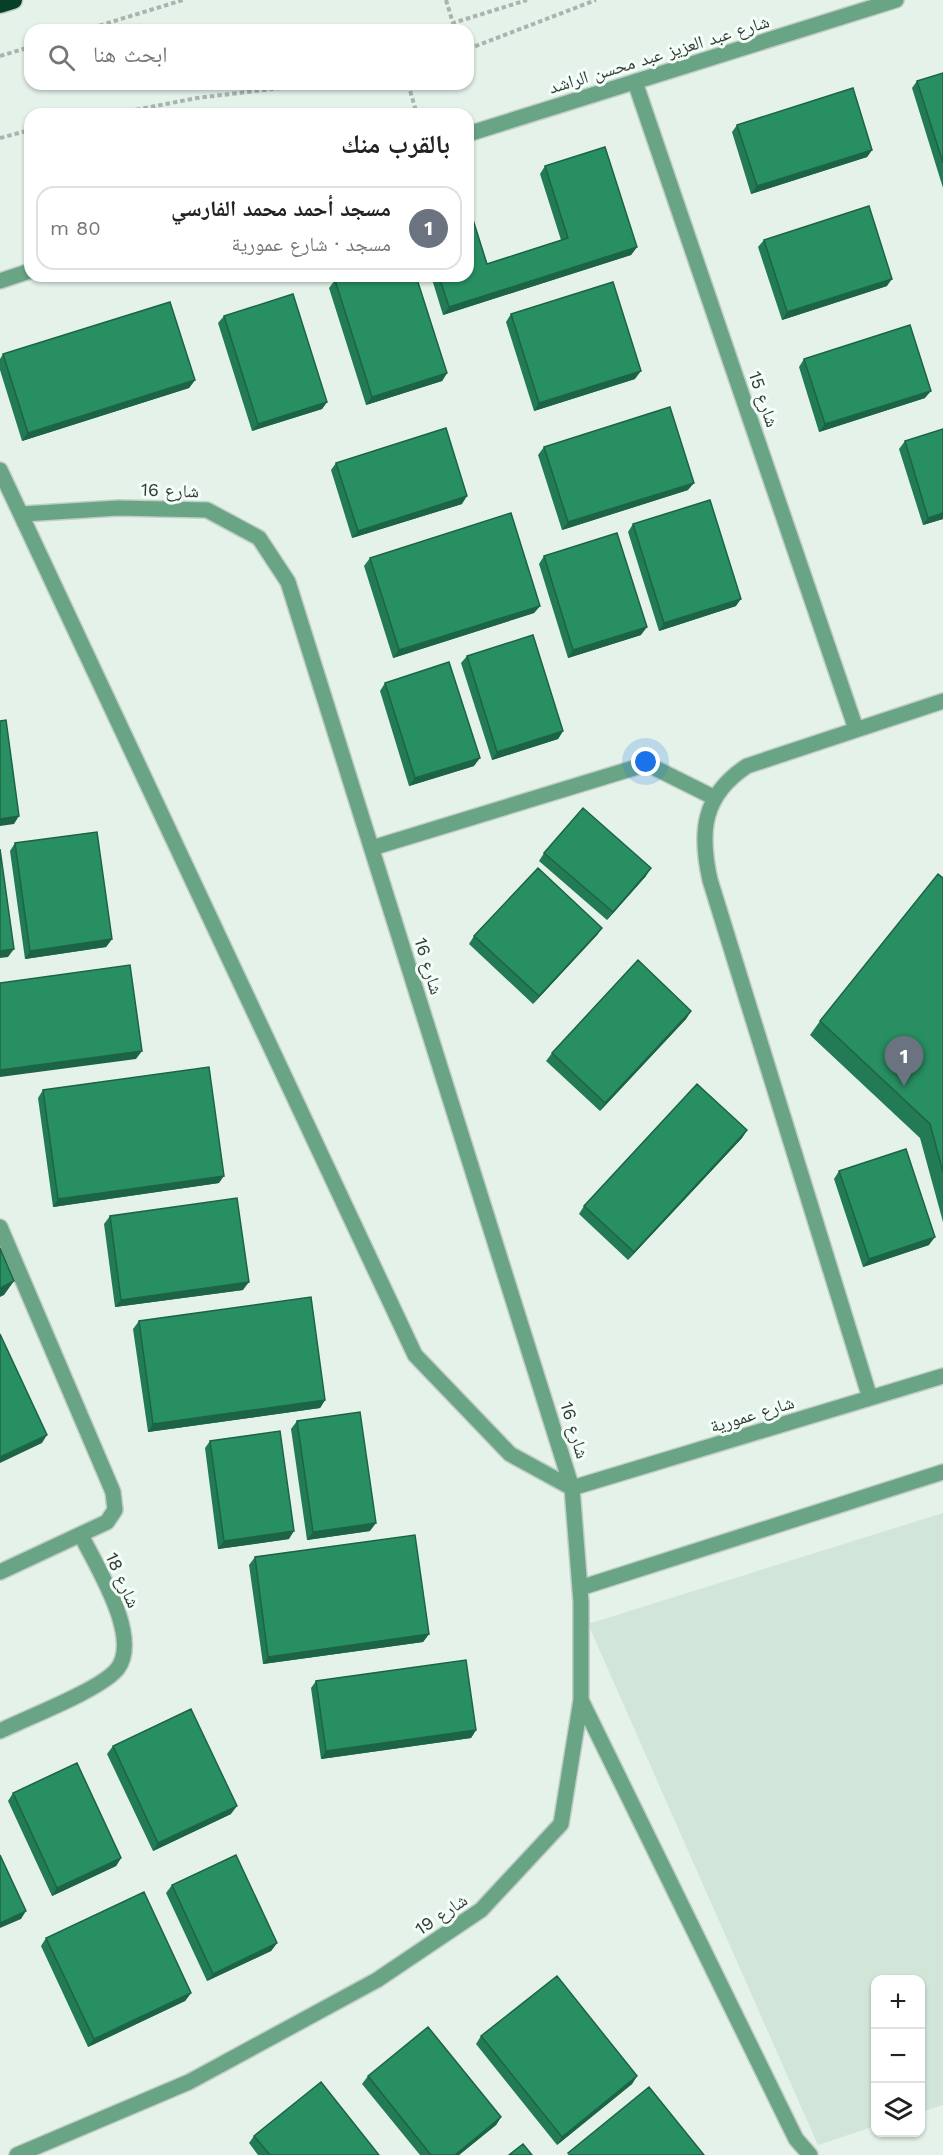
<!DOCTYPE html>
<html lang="ar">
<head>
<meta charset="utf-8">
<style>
  :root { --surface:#fff; --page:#f6f6f6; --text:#222; --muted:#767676; --line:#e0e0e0; --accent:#0b8043 }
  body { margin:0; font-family:"Work Sans","Noto Naskh Arabic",sans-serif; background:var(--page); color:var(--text); direction:rtl }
  .controls { position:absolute; right:18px; bottom:18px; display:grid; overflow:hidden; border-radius:12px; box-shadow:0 2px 4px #0004 }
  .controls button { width:54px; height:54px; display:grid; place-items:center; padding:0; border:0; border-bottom:2px solid var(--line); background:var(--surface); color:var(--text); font:30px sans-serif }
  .you { position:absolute; left:646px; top:762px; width:21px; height:21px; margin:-15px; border:4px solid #fff; border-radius:50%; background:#1a73e8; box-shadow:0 0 0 9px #1a73e833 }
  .badge { display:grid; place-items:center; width:39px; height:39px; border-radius:50%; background:var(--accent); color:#fff; font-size:20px; font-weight:700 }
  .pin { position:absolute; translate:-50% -50px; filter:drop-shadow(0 2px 3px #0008) }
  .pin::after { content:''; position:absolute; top:32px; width:21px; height:18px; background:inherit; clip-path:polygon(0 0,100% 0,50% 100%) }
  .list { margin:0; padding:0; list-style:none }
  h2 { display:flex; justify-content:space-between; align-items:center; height:78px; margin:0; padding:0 24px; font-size:26px }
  h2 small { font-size:20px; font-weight:400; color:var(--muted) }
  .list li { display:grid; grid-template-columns:39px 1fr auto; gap:18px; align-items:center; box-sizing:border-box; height:84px; margin:0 12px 12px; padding:0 12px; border:2px solid var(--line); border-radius:18px }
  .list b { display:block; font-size:22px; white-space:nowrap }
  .list p { margin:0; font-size:20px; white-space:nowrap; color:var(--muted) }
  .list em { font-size:20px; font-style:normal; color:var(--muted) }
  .icon { flex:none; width:33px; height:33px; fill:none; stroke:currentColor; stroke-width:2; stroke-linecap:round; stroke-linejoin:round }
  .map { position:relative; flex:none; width:943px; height:2155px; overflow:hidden; direction:ltr }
  .search { position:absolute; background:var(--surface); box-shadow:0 2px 4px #0004; left:24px; top:24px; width:450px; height:66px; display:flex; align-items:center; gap:15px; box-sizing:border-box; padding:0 21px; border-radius:18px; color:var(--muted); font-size:22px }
  .panel { position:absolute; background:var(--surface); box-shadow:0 2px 4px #0004; left:24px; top:108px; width:450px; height:174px; border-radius:18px; direction:rtl }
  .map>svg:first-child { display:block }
  .built { fill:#d1e5d9 }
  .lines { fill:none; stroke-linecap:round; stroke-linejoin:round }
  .minor-casing { stroke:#c1cdc6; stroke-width:18 }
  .highway-casing { stroke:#c1cdc6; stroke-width:21 }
  .path { stroke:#a9b4ae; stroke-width:4; stroke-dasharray:4.5 3; stroke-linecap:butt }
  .minor { stroke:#69a585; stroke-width:15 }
  .highway { stroke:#074029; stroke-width:18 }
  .wall { fill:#227b54 }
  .shaded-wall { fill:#1c6445 }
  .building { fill:#288f62; stroke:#1c6445; stroke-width:1.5 }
  .labels { text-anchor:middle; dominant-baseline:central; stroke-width:6; stroke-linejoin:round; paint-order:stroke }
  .street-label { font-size:18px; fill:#363b38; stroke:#f3fef8 }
</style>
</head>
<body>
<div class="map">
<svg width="943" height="2155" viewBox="0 0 943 2155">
  <rect width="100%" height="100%" fill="#e4f2ea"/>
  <path class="built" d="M 943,1513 L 943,2105 L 921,2112 L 920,1980 L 876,1980 L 875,2126 L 818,2145 L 588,1624 Z"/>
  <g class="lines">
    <g class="minor-casing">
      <path id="minor" d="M 635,82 L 856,729
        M 468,134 L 896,0
        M 0,281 L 30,271
        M 0,470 L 415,1355 L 510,1454 L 572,1488
        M 372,848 L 647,764 L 715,798
        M 0,1227 L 113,1492 L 115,1510 L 107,1522 L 0,1572
        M 870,1398 L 710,880 C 699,831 703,795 747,766 L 943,701
        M 572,1488 L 943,1376
        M 580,1588 L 943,1472
        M 581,1700 L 796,2139 L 810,2155
        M 0,1731 C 26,1718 103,1689 118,1668 C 141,1636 96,1566 81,1535
        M 17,2155 L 189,2082 L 377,1980 L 481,1910 L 561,1824 L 581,1700 L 581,1602 L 572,1488 L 288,582 L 259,538 L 207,510 L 118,508 L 23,514"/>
    </g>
    <g class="highway-casing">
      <path id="highway" d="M 0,4 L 13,0"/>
    </g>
    <path class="path" d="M 446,0 L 453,23 L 527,0
      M 85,30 L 183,0
      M 468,49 L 596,0
      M 0,56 L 30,47
      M 408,84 L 417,114
      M 114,114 L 197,98 L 314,84
      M 0,138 L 30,130"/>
    <use href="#minor" class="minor"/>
    <use href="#highway" class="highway"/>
  </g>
  <path class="wall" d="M 943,73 L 943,188 L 912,88 L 917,81 Z
    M 737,125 L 872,150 L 867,157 L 751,194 L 732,132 Z
    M 545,166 L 637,247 L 631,255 L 443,315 L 431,276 L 468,276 L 487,264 L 561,240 L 540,174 Z
    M 764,240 L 887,286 L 782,320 L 758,247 Z
    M 335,280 L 447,373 L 442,381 L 366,405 L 329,288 Z
    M 511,314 L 635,379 L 534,411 L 506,322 Z
    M 224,316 L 327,402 L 322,409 L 252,431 L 218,323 Z
    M 3,354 L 195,380 L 189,388 L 22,441 L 0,370 L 0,359 Z
    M 804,359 L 925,398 L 819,432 L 799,367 Z
    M 943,429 L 943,519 L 923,525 L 899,449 L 905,441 Z
    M 544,447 L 688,490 L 562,530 L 538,455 Z
    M 336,463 L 462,504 L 352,538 L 331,470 Z
    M 633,524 L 736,606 L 659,631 L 628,532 Z
    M 544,556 L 641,635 L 568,658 L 539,564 Z
    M 370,558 L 540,606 L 534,613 L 393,658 L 364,566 Z
    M 467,656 L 563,731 L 558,739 L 492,760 L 461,663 Z
    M 385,683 L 474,766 L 409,786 L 380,691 Z
    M 15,843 L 112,939 L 106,947 L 25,959 L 10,851 Z
    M 544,853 L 646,876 L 607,920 L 539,861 Z
    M 943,878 L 943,1222 L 920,1138 L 810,1035 L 820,1021 Z
    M 602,928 L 597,935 L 533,1004 L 469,944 L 474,936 Z
    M 691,1011 L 686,1019 L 600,1111 L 546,1061 L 552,1053 Z
    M 43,1090 L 219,1183 L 53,1207 L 38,1098 Z
    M 747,1130 L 742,1138 L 628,1260 L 579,1214 L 584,1206 Z
    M 839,1171 L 929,1245 L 863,1267 L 834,1179 Z
    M 110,1216 L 243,1290 L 115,1307 L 104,1224 Z
    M 139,1321 L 325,1400 L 320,1408 L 148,1432 L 133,1329 Z
    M 297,1421 L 370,1531 L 307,1540 L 291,1429 Z
    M 210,1441 L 289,1539 L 218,1549 L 205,1448 Z
    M 255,1557 L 429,1634 L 423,1642 L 263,1664 L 249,1565 Z
    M 316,1681 L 476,1730 L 471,1738 L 321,1759 L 311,1688 Z
    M 113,1746 L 231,1814 L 153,1851 L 107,1754 Z
    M 13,1793 L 121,1858 L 116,1866 L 52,1896 L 8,1801 Z
    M 172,1885 L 277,1943 L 271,1951 L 207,1981 L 166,1893 Z
    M 46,1938 L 191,1993 L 185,2001 L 88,2047 L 41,1946 Z
    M 481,2036 L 637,2076 L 632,2084 L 557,2145 L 476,2044 Z
    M 368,2076 L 501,2117 L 496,2125 L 459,2155 L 420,2155 L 362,2084 Z
    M 254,2136 L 379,2155 L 258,2155 L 249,2143 Z"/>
  <path class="shaded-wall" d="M 872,150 L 867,157 L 751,194 L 757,186 Z
    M 637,247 L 631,255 L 443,315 L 449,307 Z
    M 892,279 L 887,286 L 782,320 L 787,312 Z
    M 641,371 L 635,379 L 534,411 L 539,403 Z
    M 447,373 L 442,381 L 366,405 L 372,397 Z
    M 195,380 L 189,388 L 22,441 L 28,433 Z
    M 931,391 L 925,398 L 819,432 L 825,424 Z
    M 327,402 L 322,409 L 252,431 L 258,424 Z
    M 694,483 L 688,490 L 562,530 L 568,522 Z
    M 467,496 L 462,504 L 352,538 L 358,531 Z
    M 943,513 L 943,519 L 923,525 L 928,518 Z
    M 741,599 L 736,606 L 659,631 L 664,623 Z
    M 540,606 L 534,613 L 393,658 L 399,650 Z
    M 647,627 L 641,635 L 568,658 L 573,650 Z
    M 563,731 L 558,739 L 492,760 L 497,752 Z
    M 480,758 L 474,766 L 409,786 L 415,778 Z
    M 19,816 L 14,824 L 0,826 L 0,819 Z
    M 651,868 L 646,876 L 607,920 L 613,912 Z
    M 602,928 L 597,935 L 533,1004 L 539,996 Z
    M 112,939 L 106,947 L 25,959 L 30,951 Z
    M 14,949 L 8,957 L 0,958 L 0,951 Z
    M 691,1011 L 686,1019 L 600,1111 L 605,1103 Z
    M 142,1051 L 136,1059 L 0,1077 L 0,1070 Z
    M 747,1130 L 742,1138 L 628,1260 L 634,1252 Z
    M 224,1176 L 219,1183 L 53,1207 L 58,1199 Z
    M 935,1237 L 929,1245 L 863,1267 L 869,1259 Z
    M 14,1281 L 4,1295 L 0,1297 L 0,1288 Z
    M 249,1282 L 243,1290 L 115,1307 L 121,1300 Z
    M 325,1400 L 320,1408 L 148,1432 L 153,1424 Z
    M 47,1435 L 42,1443 L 0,1463 L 0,1457 Z
    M 376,1523 L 370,1531 L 307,1540 L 313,1532 Z
    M 294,1531 L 289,1539 L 218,1549 L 224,1541 Z
    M 429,1634 L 423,1642 L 263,1664 L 268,1657 Z
    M 476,1730 L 471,1738 L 321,1759 L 326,1751 Z
    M 237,1806 L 231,1814 L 153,1851 L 158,1843 Z
    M 121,1858 L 116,1866 L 52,1896 L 57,1888 Z
    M 26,1911 L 21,1919 L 0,1928 L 0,1923 Z
    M 277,1943 L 271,1951 L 207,1981 L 213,1974 Z
    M 191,1993 L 185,2001 L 88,2047 L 94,2039 Z
    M 637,2076 L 632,2084 L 557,2145 L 562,2137 Z
    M 501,2117 L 496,2125 L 459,2155 L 455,2155 Z"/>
  <path class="building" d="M 943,73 L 943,163 L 917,81 Z
    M 853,88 L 872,150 L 757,186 L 737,125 Z
    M 605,147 L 637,247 L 449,307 L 439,276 L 468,276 L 468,204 L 487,264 L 568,238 L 545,166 Z
    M 869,206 L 892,279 L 787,312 L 764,240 Z
    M 348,276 L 416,276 L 447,373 L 372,397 L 335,280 Z
    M 613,282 L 641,371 L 539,403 L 511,314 Z
    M 293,294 L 327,402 L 258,424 L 224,316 Z
    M 170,302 L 195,380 L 28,433 L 3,354 Z
    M 910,325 L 931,391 L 825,424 L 804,359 Z
    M 670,407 L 694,483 L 568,522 L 544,447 Z
    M 446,428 L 467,496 L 358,531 L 336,463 Z
    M 943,429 L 943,513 L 928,518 L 905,441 Z
    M 710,500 L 741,599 L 664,623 L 633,524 Z
    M 511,513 L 540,606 L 399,650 L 370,558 Z
    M 617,533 L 647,627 L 573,650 L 544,556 Z
    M 533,635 L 563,731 L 497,752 L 467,656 Z
    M 449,662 L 480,758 L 415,778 L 385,683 Z
    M 6,720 L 19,816 L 0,819 L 0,721 Z
    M 583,808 L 651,868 L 613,912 L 544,853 Z
    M 97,832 L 112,939 L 30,951 L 15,843 Z
    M 0,849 L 14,949 L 0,951 Z
    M 538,868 L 602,928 L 539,996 L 474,936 Z
    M 938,874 L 943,878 L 943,1172 L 930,1124 L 820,1021 Z
    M 638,960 L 691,1011 L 605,1103 L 552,1053 Z
    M 130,965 L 142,1051 L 0,1070 L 0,983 Z
    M 209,1067 L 224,1176 L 58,1199 L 43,1090 Z
    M 697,1084 L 747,1130 L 634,1252 L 584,1206 Z
    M 906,1149 L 935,1237 L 869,1259 L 839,1171 Z
    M 237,1198 L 249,1282 L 121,1300 L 110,1216 Z
    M 0,1248 L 14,1281 L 0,1288 Z
    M 311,1297 L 325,1400 L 153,1424 L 139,1321 Z
    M 0,1334 L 47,1435 L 0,1457 Z
    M 360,1412 L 376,1523 L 313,1532 L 297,1421 Z
    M 280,1431 L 294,1531 L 224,1541 L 210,1441 Z
    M 415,1535 L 429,1634 L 268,1657 L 255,1557 Z
    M 466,1660 L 476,1730 L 326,1751 L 316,1681 Z
    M 191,1709 L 237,1806 L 158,1843 L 113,1746 Z
    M 77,1763 L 121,1858 L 57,1888 L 13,1793 Z
    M 0,1855 L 26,1911 L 0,1923 Z
    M 236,1855 L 277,1943 L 213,1974 L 172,1885 Z
    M 144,1892 L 191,1993 L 94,2039 L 46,1938 Z
    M 557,1976 L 637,2076 L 562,2137 L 481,2036 Z
    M 428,2027 L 501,2117 L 455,2155 L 431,2155 L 368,2076 Z
    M 321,2082 L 379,2155 L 270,2155 L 254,2136 Z
    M 649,2087 L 704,2155 L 570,2155 L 568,2153 Z
    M 523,2144 L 532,2155 L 509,2155 Z"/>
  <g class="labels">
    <g class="street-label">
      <text transform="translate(659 54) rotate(-17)">شارع عبد العزيز عبد محسن الراشد</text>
      <text transform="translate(764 399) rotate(71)">شارع 15</text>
      <text transform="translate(170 490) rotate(2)">شارع 16</text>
      <text transform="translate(429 966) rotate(73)">شارع 16</text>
      <text transform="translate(752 1414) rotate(-17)">شارع عمورية</text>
      <text transform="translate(575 1430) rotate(73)">شارع 16</text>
      <text transform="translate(123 1580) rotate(66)">شارع 18</text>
      <text transform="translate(441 1914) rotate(-34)">شارع 19</text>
    </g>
  </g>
</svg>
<div class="controls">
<button>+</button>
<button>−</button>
<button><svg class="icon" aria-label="layers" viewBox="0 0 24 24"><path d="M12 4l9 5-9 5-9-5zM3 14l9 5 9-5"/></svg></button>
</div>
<div class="you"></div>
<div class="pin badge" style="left:904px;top:1086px;background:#6b7280">1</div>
<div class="search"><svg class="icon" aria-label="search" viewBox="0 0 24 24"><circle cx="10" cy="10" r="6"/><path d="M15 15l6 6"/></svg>ابحث هنا</div>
<section class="panel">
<h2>بالقرب منك<small></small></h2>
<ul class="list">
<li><span class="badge" style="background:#6b7280">1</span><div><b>مسجد أحمد محمد الفارسي</b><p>مسجد · شارع عمورية</p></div><em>80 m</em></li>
</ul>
</section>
</div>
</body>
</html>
